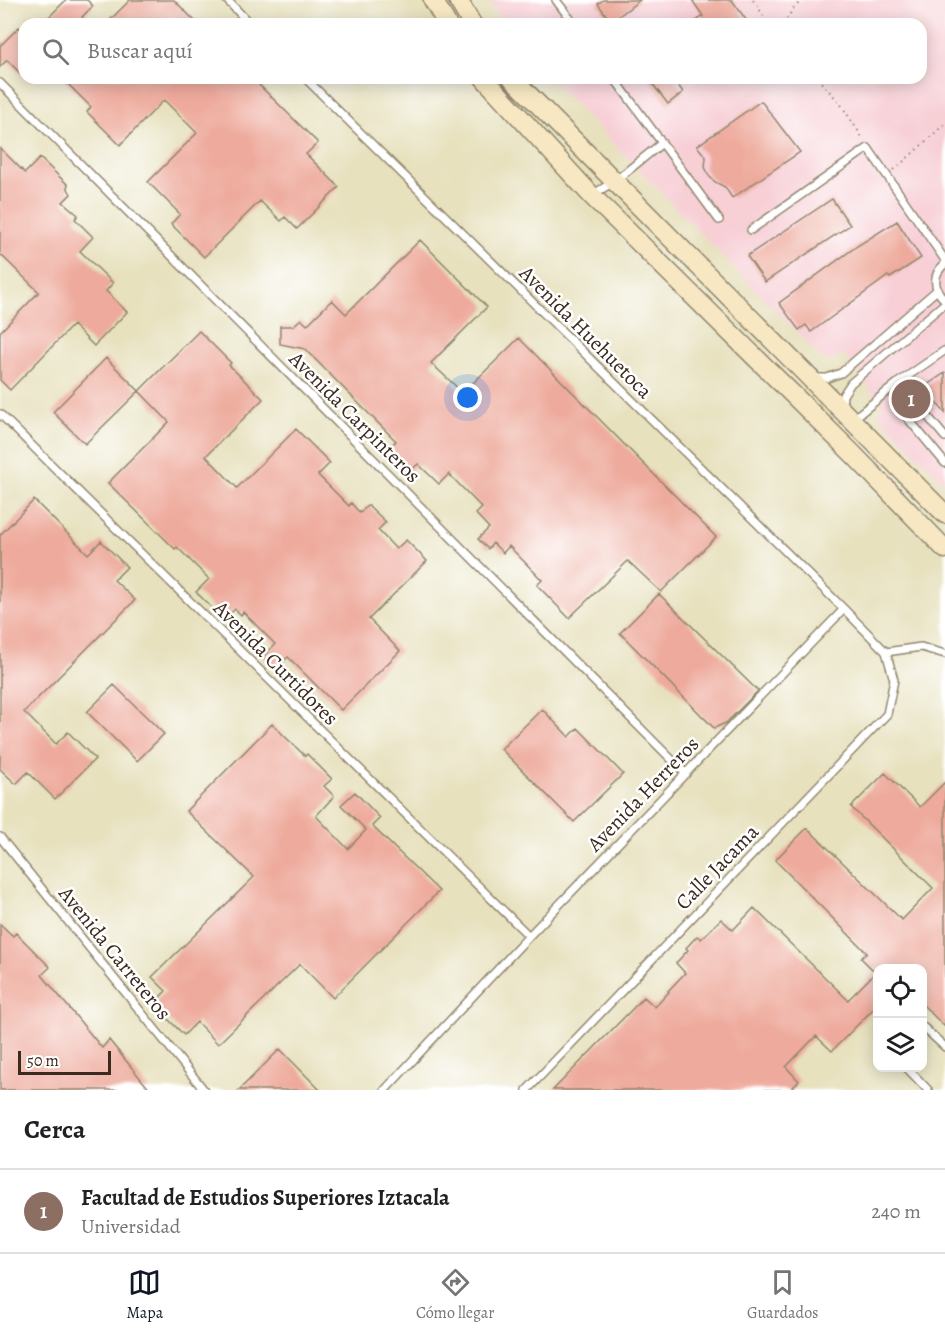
<!DOCTYPE html>
<html lang="es">
<head>
<meta charset="utf-8">
<style>
  :root { --surface:#fff; --page:#f6f6f6; --text:#202124; --muted:#757577; --line:#e0e0e0; --accent:#111827 }
  body { margin:0; font-family:Alegreya,serif; background:var(--page); color:var(--text) }
  .controls { position:absolute; right:18px; bottom:18px; display:grid; overflow:hidden; border-radius:12px; box-shadow:0 3px 15px #0003 }
  .controls button { width:54px; height:54px; display:grid; place-items:center; padding:0; border:0; border-bottom:2px solid var(--line); background:var(--surface); color:var(--text); font:30px sans-serif }
  .scale { position:absolute; left:18px; bottom:15px; width:93px; box-sizing:border-box; padding-left:6px; border:3px solid #3b2a1e; border-top:0; font-size:16px; line-height:21px; white-space:nowrap; color:#3b2a1e; -webkit-text-stroke:4px #fff; paint-order:stroke }
  .you { position:absolute; left:468px; top:398px; width:21px; height:21px; margin:-15px; border:4px solid #fff; border-radius:50%; background:#1a73e8; box-shadow:0 0 0 9px #1a73e833 }
  .badge { display:grid; place-items:center; width:39px; height:39px; border-radius:50%; background:var(--accent); color:#fff; font-size:20px; font-weight:700 }
  .pin { position:absolute; translate:-50% -50%; border:3px solid #fff; box-shadow:0 2px 6px #0006 }
  .list { margin:0; padding:0; list-style:none }
  h2 { display:flex; justify-content:space-between; align-items:center; height:78px; margin:0; padding:0 24px; font-size:26px }
  h2 small { font-size:20px; font-weight:400; color:var(--muted) }
  .list li { display:grid; grid-template-columns:39px 1fr auto; gap:18px; align-items:center; box-sizing:border-box; height:84px; padding:0 24px; border-top:2px solid var(--line) }
  .list b { display:block; font-size:22px; white-space:nowrap }
  .list p { margin:0; font-size:20px; white-space:nowrap; color:var(--muted) }
  .list em { font-size:20px; font-style:normal; color:var(--muted) }
  .icon { flex:none; width:33px; height:33px; fill:none; stroke:currentColor; stroke-width:2; stroke-linecap:round; stroke-linejoin:round }
  .map { position:relative; flex:none; width:945px; height:1090px; overflow:hidden }
  .search { position:absolute; background:var(--surface); box-shadow:0 3px 15px #0003; left:18px; right:18px; top:18px; height:66px; display:flex; align-items:center; gap:15px; box-sizing:border-box; padding:0 21px; border-radius:18px; color:var(--muted); font-size:22px }
  .sheet { height:162px; background:var(--surface) }
  nav { display:flex; justify-content:space-around; align-items:center; box-sizing:border-box; height:84px; border-top:2px solid var(--line); background:var(--surface); font-size:16px; color:var(--muted) }
  nav a { display:grid; justify-items:center; gap:3px }
  nav .on { color:var(--accent) }
  .map>svg:first-child { display:block }
  .built { fill:#f7cfd5 }
  .building { fill:#eeaa9c }
  .lines { fill:none; stroke-linecap:round; stroke-linejoin:round }
  .lane-casing { stroke:#91866e; stroke-width:10 }
  .secondary-casing { stroke:#91866e; stroke-width:21 }
  .path { stroke:#91866e; stroke-width:2; stroke-dasharray:1.5 4.5; stroke-linecap:butt }
  .lane { stroke:#fff; stroke-width:7 }
  .secondary { stroke:#f7e8c3; stroke-width:18 }
  .labels { text-anchor:middle; dominant-baseline:central; stroke-width:5; stroke-linejoin:round; paint-order:stroke }
  .street-label { font-size:21px; fill:#3b2a1e; stroke:#fff }
</style>
</head>
<body>
<div class="map">
<svg width="945" height="1090" viewBox="0 0 945 1090">
  <rect width="100%" height="100%" fill="#fff"/>
  <filter id="ink" filterUnits="userSpaceOnUse"><feTurbulence type="fractalNoise" baseFrequency=".0167" numOctaves="2"/><feDisplacementMap in="SourceGraphic" scale="12" xChannelSelector="R" yChannelSelector="G"/><feConvolveMatrix kernelMatrix="1 2 1 2 8 2 1 2 1" color-interpolation-filters="sRGB"/></filter>
  <filter id="wash" filterUnits="userSpaceOnUse"><feTurbulence type="fractalNoise" baseFrequency=".008" numOctaves="4" result="noise"/><feDisplacementMap in="SourceGraphic" scale="24" xChannelSelector="R" yChannelSelector="G"/><feGaussianBlur stdDeviation="1.35" result="paint"/><feColorMatrix in="noise" values="0 0 0 0 0 0 0 0 0 0 0 0 0 0 0 0 0 1.4 0 .05"/><feComposite in="paint" operator="in"/></filter>
  <g filter="url(#wash)">
    <rect width="100%" height="100%" fill="#e7e1be"/>
    <path class="built" d="M 488,0 L 945,0 L 945,483 L 883,420 L 878,411 L 883,407 L 844,354 L 831,361 L 823,359 L 549,78 L 921,78 L 921,24 L 504,24 Z"/>
    <g id="blocks">
      <path class="building" d="M 66,0 L 87,0 L 93,6 L 82,17 L 89,24 L 42,24 Z
        M 130,0 L 174,0 L 198,24 L 106,24 Z
        M 603,0 L 640,0 L 611,22 L 598,4 Z
        M 692,0 L 732,0 L 749,24 L 692,24 L 703,16 Z
        M 19,27 L 24,32 L 24,77 L 7,60 L 0,67 L 0,46 Z
        M 62,78 L 252,78 L 318,143 L 306,154 L 339,187 L 297,229 L 285,217 L 281,221 L 260,201 L 204,257 L 171,224 L 180,214 L 148,182 L 197,133 L 164,100 L 120,145 L 87,112 L 91,107 Z
        M 648,78 L 673,78 L 683,92 L 668,104 Z
        M 761,101 L 800,152 L 732,198 L 725,187 L 715,182 L 709,176 L 705,167 L 706,157 L 697,146 Z
        M 0,148 L 25,173 L 40,158 L 68,185 L 67,187 L 71,194 L 63,202 L 78,215 L 75,219 L 93,237 L 80,251 L 113,283 L 106,291 L 127,312 L 94,346 L 73,325 L 10,390 L 0,380 L 0,332 L 39,292 L 0,254 Z
        M 832,199 L 850,225 L 765,282 L 747,256 Z
        M 897,221 L 921,258 L 890,278 L 888,276 L 811,332 L 806,325 L 799,330 L 779,303 L 857,246 Z
        M 420,240 L 487,307 L 431,363 L 463,393 L 519,338 L 716,537 L 661,592 L 628,561 L 569,618 L 537,585 L 542,580 L 509,546 L 503,553 L 493,543 L 488,549 L 478,539 L 489,528 L 476,514 L 482,508 L 449,474 L 439,484 L 418,464 L 408,473 L 386,451 L 396,441 L 373,418 L 305,349 L 280,344 L 280,326 L 293,326 L 301,319 L 307,325 L 332,300 L 346,314 Z
        M 199,331 L 231,363 L 229,365 L 263,399 L 206,456 L 237,488 L 296,429 L 330,463 L 318,475 L 349,506 L 351,503 L 360,513 L 368,505 L 386,522 L 378,530 L 396,549 L 406,540 L 427,561 L 369,619 L 400,651 L 341,710 L 288,657 L 275,669 L 263,657 L 275,644 L 243,612 L 241,615 L 235,609 L 224,620 L 196,592 L 209,579 L 177,547 L 175,549 L 108,483 L 169,422 L 139,391 Z
        M 106,358 L 139,391 L 85,444 L 53,412 Z
        M 945,373 L 945,413 L 925,389 L 927,385 Z
        M 34,500 L 88,554 L 101,541 L 127,567 L 114,580 L 135,600 L 24,712 L 56,744 L 68,732 L 95,759 L 55,799 L 28,772 L 16,784 L 0,769 L 0,535 Z
        M 659,594 L 758,691 L 726,723 L 714,728 L 620,633 Z
        M 114,685 L 164,734 L 137,761 L 87,712 Z
        M 542,709 L 569,737 L 578,728 L 623,774 L 574,822 L 501,749 Z
        M 272,724 L 305,756 L 307,754 L 332,779 L 324,786 L 334,796 L 316,816 L 348,849 L 366,830 L 341,805 L 355,792 L 380,818 L 372,826 L 439,891 L 333,998 L 300,964 L 218,1044 L 197,1022 L 184,1035 L 153,1004 L 166,991 L 152,977 L 254,877 L 186,811 Z
        M 885,773 L 920,807 L 945,782 L 945,1027 L 922,1004 L 922,969 L 872,969 L 861,958 L 867,953 L 775,860 L 807,828 L 902,920 L 933,888 L 851,807 Z
        M 754,908 L 848,1000 L 878,970 L 878,1004 L 832,1051 L 816,1036 L 786,1067 L 799,1081 L 790,1090 L 553,1090 L 644,997 L 655,1007 L 669,992 L 668,991 L 685,973 L 676,963 L 688,950 L 686,948 L 697,936 L 701,939 L 721,919 L 733,930 Z
        M 0,924 L 13,936 L 16,933 L 50,967 L 42,975 L 102,1048 L 109,1040 L 150,1090 L 0,1090 Z
        M 280,1049 L 320,1090 L 239,1090 Z"/>
    </g>
  </g>
  <g filter="url(#ink)">
    <use href="#blocks" fill-opacity="0" stroke="#91866e" stroke-width="1.5"/>
    <g class="lines">
      <g class="lane-casing">
        <path id="lane" d="M 227,0 L 250,24
          M 556,0 L 574,24
          M 305,78 L 844,609 L 886,652 L 894,680 L 887,714 L 527,1090
          M 614,78 L 719,220
          M 0,83 L 686,774
          M 592,195 L 615,181 L 662,143
          M 751,230 L 868,148 L 945,260
          M 945,264 C 932,274 933,289 945,300
          M 815,378 L 827,378 L 841,373 L 937,290
          M 899,382 L 945,437
          M 917,404 L 905,415 L 945,463
          M 842,405 L 843,395 L 851,383 L 945,303
          M 0,414 L 529,936
          M 853,419 L 899,382 L 944,351
          M 886,652 L 921,647 L 945,654
          M 0,837 L 204,1090
          M 922,1026 L 945,1047
          M 907,1068 L 928,1090
          M 385,1090 L 529,936 L 844,609"/>
      </g>
      <g class="secondary-casing">
        <path id="secondary" d="M 433,0 L 447,24
          M 458,0 L 472,24
          M 484,78 L 591,195 L 853,454 L 945,549
          M 512,78 L 945,514"/>
      </g>
      <path class="path" d="M 753,0 L 769,24
        M 783,24 L 794,8 L 802,0
        M 817,78 L 840,103 L 864,140
        M 894,170 L 945,124"/>
      <use href="#lane" class="lane"/>
      <use href="#secondary" class="secondary"/>
    </g>
  </g>
  <g class="labels">
    <g class="street-label">
      <text transform="translate(586 332) rotate(45)">Avenida Huehuetoca</text>
      <text transform="translate(355 417) rotate(45)">Avenida Carpinteros</text>
      <text transform="translate(276 663) rotate(45)">Avenida Curtidores</text>
      <text transform="translate(643 794) rotate(-46)">Avenida Herreros</text>
      <text transform="translate(717 867) rotate(-46)">Calle Jacama</text>
      <text transform="translate(115 953) rotate(51)">Avenida Carreteros</text>
    </g>
  </g>
</svg>
<div class="controls">
<button><svg class="icon" aria-label="locate" viewBox="0 0 24 24"><circle cx="12" cy="12" r="6"/><path d="M12 2v4M12 18v4M2 12h4M18 12h4"/></svg></button>
<button><svg class="icon" aria-label="layers" viewBox="0 0 24 24"><path d="M12 4l9 5-9 5-9-5zM3 14l9 5 9-5"/></svg></button>
</div>
<div class="scale">50 m</div>
<div class="you"></div>
<div class="pin badge" style="left:911px;top:399px;background:#8d6e63">1</div>
<div class="search"><svg class="icon" aria-label="search" viewBox="0 0 24 24"><circle cx="10" cy="10" r="6"/><path d="M15 15l6 6"/></svg>Buscar aquí</div>
</div>
<section class="sheet">
<h2>Cerca<small></small></h2>
<ul class="list">
<li><span class="badge" style="background:#8d6e63">1</span><div><b>Facultad de Estudios Superiores Iztacala</b><p>Universidad</p></div><em>240 m</em></li>
</ul>
</section>
<nav>
<a class="on"><svg class="icon" aria-label="map" viewBox="0 0 24 24"><path d="M3 6l6-2 6 2 6-2v14l-6 2-6-2-6 2zM9 4v14M15 6v14"/></svg>Mapa</a>
<a><svg class="icon" aria-label="directions" viewBox="0 0 24 24"><path d="M12 3l9 9-9 9-9-9zM9 14v-3h6M13 9l2 2-2 2"/></svg>Cómo llegar</a>
<a><svg class="icon" aria-label="saved" viewBox="0 0 24 24"><path d="M7 4h10v16l-5-4-5 4z"/></svg>Guardados</a>
</nav>
</body>
</html>
